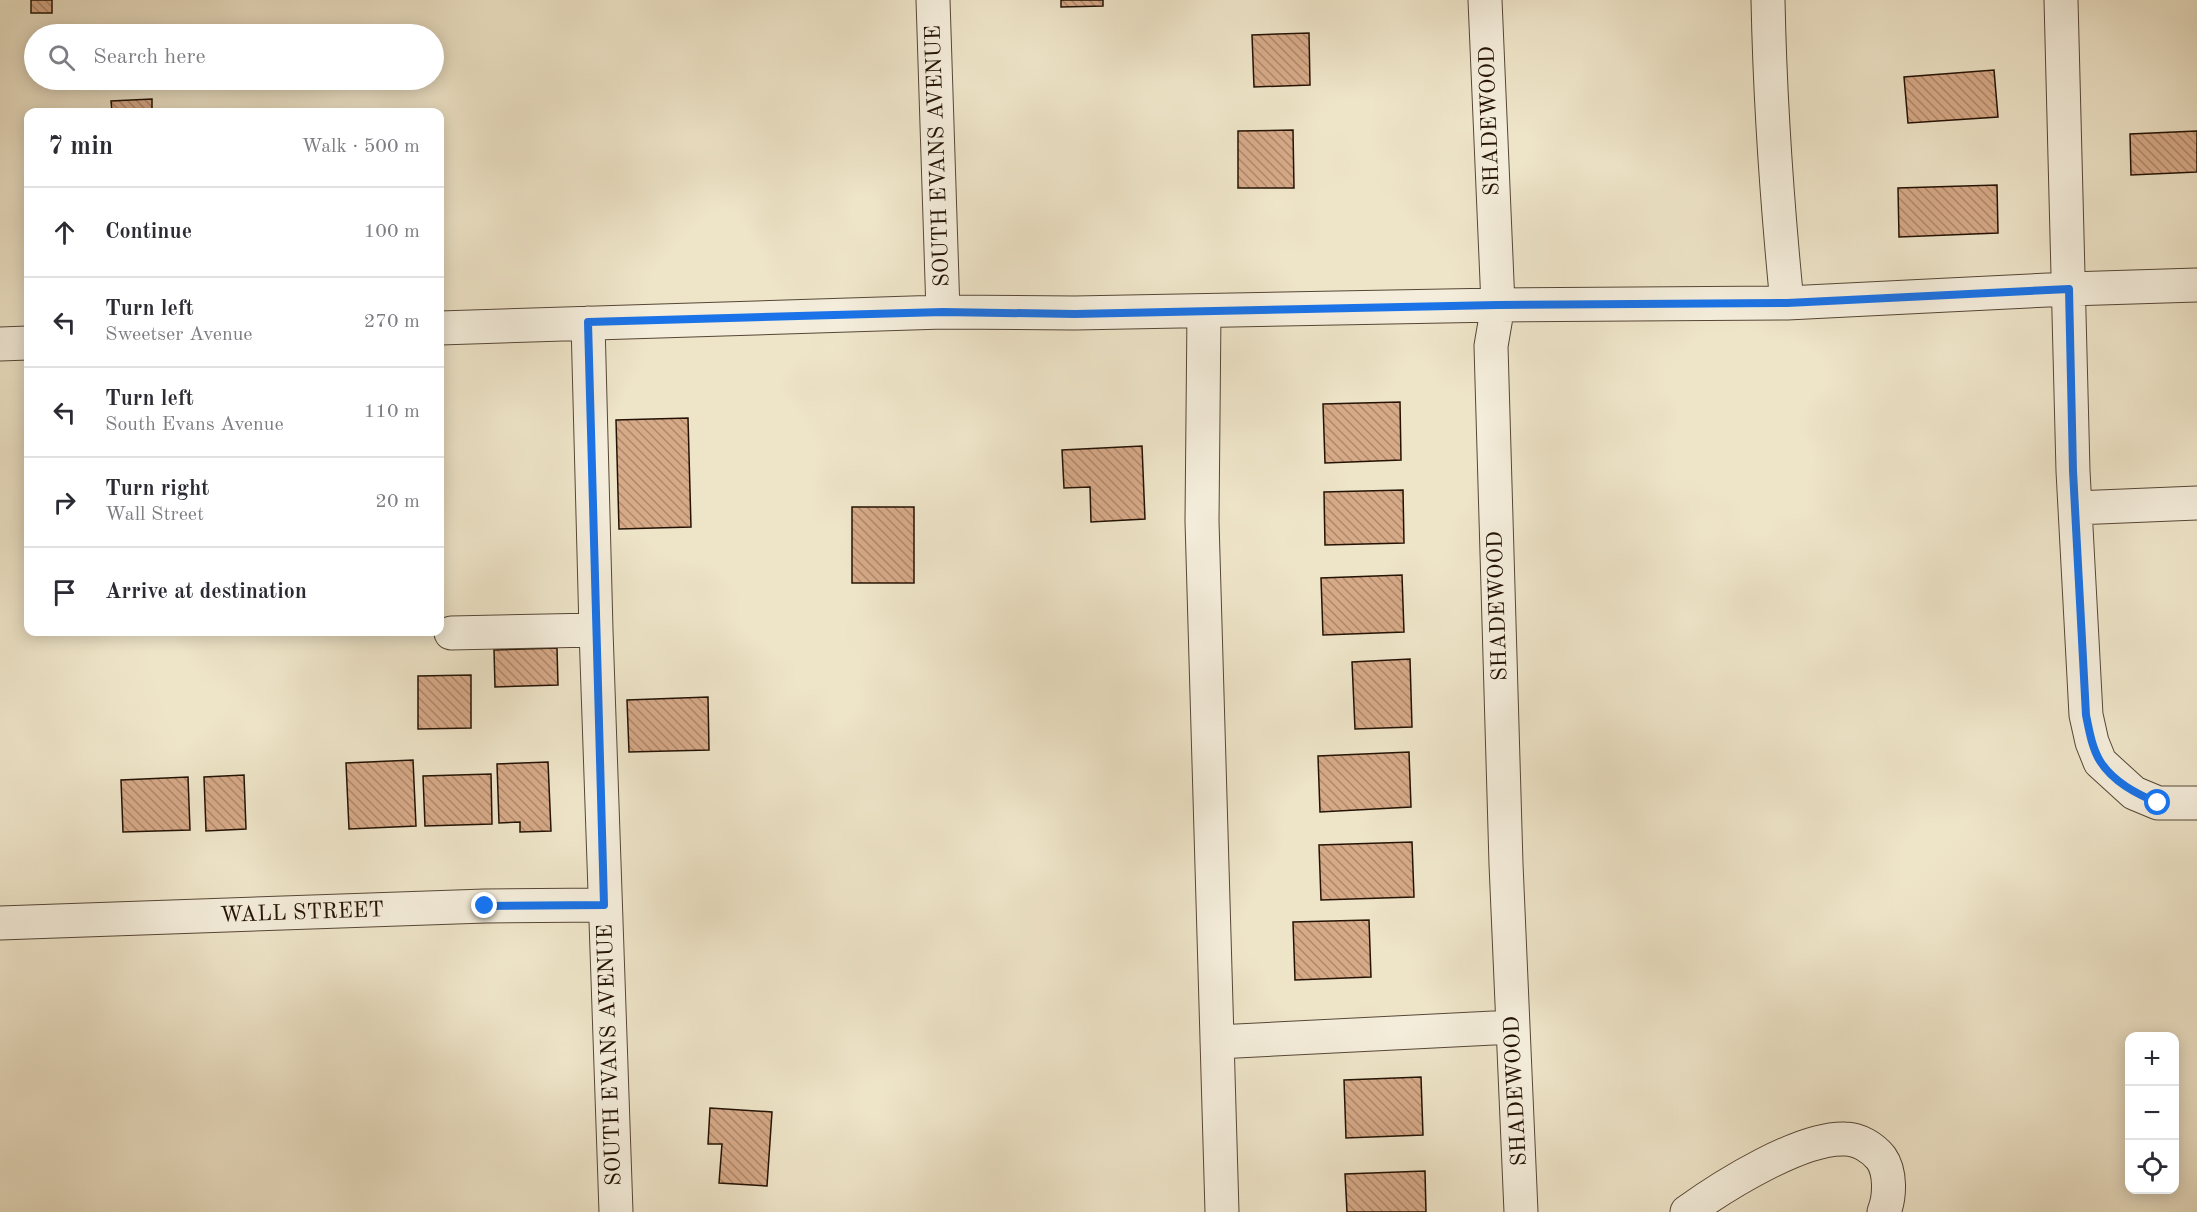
<!DOCTYPE html>
<html lang="en">
<head>
<meta charset="utf-8">
<style>
  :root { --surface:#fff; --page:#f2f2f3; --text:#2b2b33; --muted:#7c7c81; --line:#e1e1e2 }
  body { margin:0; font-family:"Old Standard TT",serif; background:var(--page); color:var(--text) }
  .controls { position:absolute; right:18px; bottom:18px; display:grid; overflow:hidden; border-radius:12px; box-shadow:0 3px 15px #0003 }
  .controls button { width:54px; height:54px; display:grid; place-items:center; padding:0; border:0; border-bottom:2px solid var(--line); background:var(--surface); color:var(--text); font:30px sans-serif }
  .stop { position:absolute; width:18px; height:18px; margin:-14px; border:4px solid #1a73e8; border-radius:50%; background:#fff }
  .stop.end { background:#1a73e8; border-color:#fff; box-shadow:0 2px 6px #0008 }
  .list { margin:0; padding:0; list-style:none }
  h2 { display:flex; justify-content:space-between; align-items:center; height:78px; margin:0; padding:0 24px; font-size:26px }
  h2 small { font-size:20px; font-weight:400; color:var(--muted) }
  .list li { display:grid; grid-template-columns:39px 1fr auto; gap:18px; align-items:center; box-sizing:border-box; height:90px; padding:0 24px; border-top:2px solid var(--line) }
  .list b { display:block; font-size:22px; white-space:nowrap }
  .list p { margin:0; font-size:20px; white-space:nowrap; color:var(--muted) }
  .list em { font-size:20px; font-style:normal; color:var(--muted) }
  .icon { flex:none; width:33px; height:33px; fill:none; stroke:currentColor; stroke-width:2; stroke-linecap:round; stroke-linejoin:round }
  .map { position:relative; flex:none; width:2197px; height:1212px; overflow:hidden }
  .search { position:absolute; background:var(--surface); box-shadow:0 3px 15px #0003; left:24px; top:24px; width:420px; height:66px; display:flex; align-items:center; gap:15px; box-sizing:border-box; padding:0 21px; border-radius:33px; color:var(--muted); font-size:22px }
  .panel { position:absolute; background:var(--surface); box-shadow:0 3px 15px #0003; left:24px; top:108px; width:420px; height:528px; border-radius:12px }
  .map>svg:first-child { display:block }
  .building { fill:url(#building-back-hatch); stroke:#241305; stroke-width:1.5 }
  .lines { fill:none; stroke-linecap:round; stroke-linejoin:round }
  .minor-casing { stroke:#564736; stroke-width:35 }
  .minor { stroke:#f4eddb; stroke-width:33 }
  .route { stroke:#1a73e8; stroke-width:8 }
  .labels { text-anchor:middle; dominant-baseline:central; stroke-width:5; stroke-linejoin:round; paint-order:stroke }
  .street-label { font-size:22px; fill:#241305; stroke:#f4eddb }
</style>
</head>
<body>
<div class="map">
<svg width="2197" height="1212" viewBox="0 0 2197 1212">
  <defs>
    <pattern id="building-back-hatch" width="6" height="6" patternUnits="userSpaceOnUse" patternTransform="scale(1.5)"><rect width="6" height="6" fill="#d6a987"/><path d="M-1 5l2 2M0 0l6 6M5-1l2 2" fill="none" stroke="#ad886c"/></pattern>
  </defs>
  <rect width="100%" height="100%" fill="#eee4c8"/>
  <filter id="stains"><feTurbulence type="fractalNoise" baseFrequency=".00333" numOctaves="4"/><feColorMatrix values="0 0 0 0 .2 0 0 0 0 .09 0 0 0 0 .02 0 0 0 .5 -.17"/></filter>
  <radialGradient id="worn" r=".72"><stop offset=".6" stop-color="#630" stop-opacity="0"/><stop offset="1" stop-color="#630" stop-opacity=".3"/></radialGradient>
  <path class="building" d="M 31,0 L 52,0 L 52,13 L 31,13 Z
    M 1061,0 L 1103,0 L 1103,6 L 1061,7 Z
    M 1309,33 L 1310,85 L 1254,87 L 1252,35 Z
    M 1994,70 L 1998,117 L 1908,123 L 1904,77 Z
    M 152,99 L 152,112 L 112,112 L 111,101 Z
    M 1293,130 L 1294,188 L 1238,188 L 1238,131 Z
    M 2197,131 L 2197,172 L 2131,175 L 2130,134 Z
    M 1997,185 L 1998,233 L 1899,237 L 1898,188 Z
    M 1400,402 L 1401,460 L 1325,463 L 1323,404 Z
    M 688,418 L 691,527 L 619,529 L 616,420 Z
    M 1142,446 L 1145,519 L 1091,522 L 1090,487 L 1064,488 L 1062,450 Z
    M 1403,490 L 1404,543 L 1325,545 L 1324,492 Z
    M 852,507 L 914,507 L 914,583 L 852,583 Z
    M 1402,575 L 1404,632 L 1323,635 L 1321,578 Z
    M 557,648 L 558,685 L 495,687 L 494,650 Z
    M 1410,659 L 1412,727 L 1355,729 L 1352,662 Z
    M 471,675 L 471,728 L 418,729 L 418,676 Z
    M 708,697 L 709,750 L 629,752 L 627,700 Z
    M 1409,752 L 1411,807 L 1320,812 L 1318,756 Z
    M 413,760 L 416,826 L 349,829 L 346,763 Z
    M 548,762 L 551,831 L 520,832 L 520,822 L 499,823 L 497,764 Z
    M 491,774 L 492,824 L 425,826 L 423,776 Z
    M 244,775 L 246,829 L 206,831 L 204,777 Z
    M 188,777 L 190,830 L 123,832 L 121,780 Z
    M 1412,842 L 1414,897 L 1321,900 L 1319,845 Z
    M 1369,920 L 1371,977 L 1295,980 L 1293,922 Z
    M 1421,1077 L 1423,1135 L 1346,1138 L 1344,1080 Z
    M 710,1108 L 772,1112 L 767,1186 L 719,1183 L 722,1144 L 708,1144 Z
    M 1425,1171 L 1426,1212 L 1347,1212 L 1345,1174 Z"/>
  <g class="lines">
    <g class="minor-casing">
      <path id="minor" d="M 933,0 L 943,312
        M 1485,0 L 1498,305 L 1491,346 L 1506,864 L 1521,1212
        M 1768,0 C 1770,102 1777,202 1787,303
        M 2061,0 L 2073,471 L 2086,715 L 2092,742 L 2100,762 L 2134,793 L 2158,803 L 2197,803
        M 1204,311 L 1202,521 L 1222,1212
        M 588,323 L 596,630 L 616,1212
        M 440,328 L 943,312 L 1075,313 L 1498,305 L 1787,303 L 2069,289 L 2197,285
        M 0,344 L 28,343
        M 2075,508 L 2197,503
        M 451,633 L 596,630
        M 0,923 L 485,906 L 604,905
        M 1217,1042 L 1513,1027
        M 1687,1212 C 1723,1186 1801,1137 1845,1139 C 1859,1139 1873,1148 1881,1158 C 1891,1172 1890,1197 1884,1212"/>
    </g>
    <use href="#minor" class="minor"/>
  </g>
  <g class="lines">
    <path class="route" d="M 485,906 L 604,905 L 588,322 L 943,312 L 1075,314 L 1498,305 L 1787,303 L 2069,289 L 2073,471 L 2086,715 C 2089,730 2092,748 2100,761 C 2113,782 2137,794 2158,803"/>
  </g>
  <g class="labels">
    <g class="street-label">
      <text transform="translate(1490 121) rotate(-92)">SHADEWOOD</text>
      <text transform="translate(938 156) rotate(-92)">SOUTH EVANS AVENUE</text>
      <text transform="translate(1498 606) rotate(-92)">SHADEWOOD</text>
      <text transform="translate(302 913) rotate(-2)">WALL STREET</text>
      <text transform="translate(610 1055) rotate(-92)">SOUTH EVANS AVENUE</text>
      <text transform="translate(1516 1091) rotate(-93)">SHADEWOOD</text>
    </g>
  </g>
  <rect width="100%" height="100%" filter="url(#stains)"/>
  <rect width="100%" height="100%" fill="url(#worn)"/>
</svg>
<div class="controls">
<button>+</button>
<button>−</button>
<button><svg class="icon" aria-label="locate" viewBox="0 0 24 24"><circle cx="12" cy="12" r="6"/><path d="M12 2v4M12 18v4M2 12h4M18 12h4"/></svg></button>
</div>
<div class="stop" style="left:2158px;top:803px"></div>
<div class="stop end" style="left:485px;top:906px"></div>
<div class="search"><svg class="icon" aria-label="search" viewBox="0 0 24 24"><circle cx="10" cy="10" r="6"/><path d="M15 15l6 6"/></svg>Search here</div>
<section class="panel">
<h2>7 min<small>Walk · 500 m</small></h2>
<ul class="list">
<li><svg class="icon" aria-label="ahead" viewBox="0 0 24 24"><path d="M12 20V5M6 11l6-6 6 6"/></svg><div><b>Continue</b></div><em>100 m</em></li>
<li><svg class="icon" aria-label="left" viewBox="0 0 24 24"><path d="M17 20v-9H6M10 6l-5 5 5 5"/></svg><div><b>Turn left</b><p>Sweetser Avenue</p></div><em>270 m</em></li>
<li><svg class="icon" aria-label="left" viewBox="0 0 24 24"><path d="M17 20v-9H6M10 6l-5 5 5 5"/></svg><div><b>Turn left</b><p>South Evans Avenue</p></div><em>110 m</em></li>
<li><svg class="icon" aria-label="right" viewBox="0 0 24 24"><path d="M7 20v-9h11M14 6l5 5-5 5"/></svg><div><b>Turn right</b><p>Wall Street</p></div><em>20 m</em></li>
<li><svg class="icon" aria-label="arrive" viewBox="0 0 24 24"><path d="M6 21V4h12l-3 4 3 4H6"/></svg><div><b>Arrive at destination</b></div></li>
</ul>
</section>
</div>
</body>
</html>
